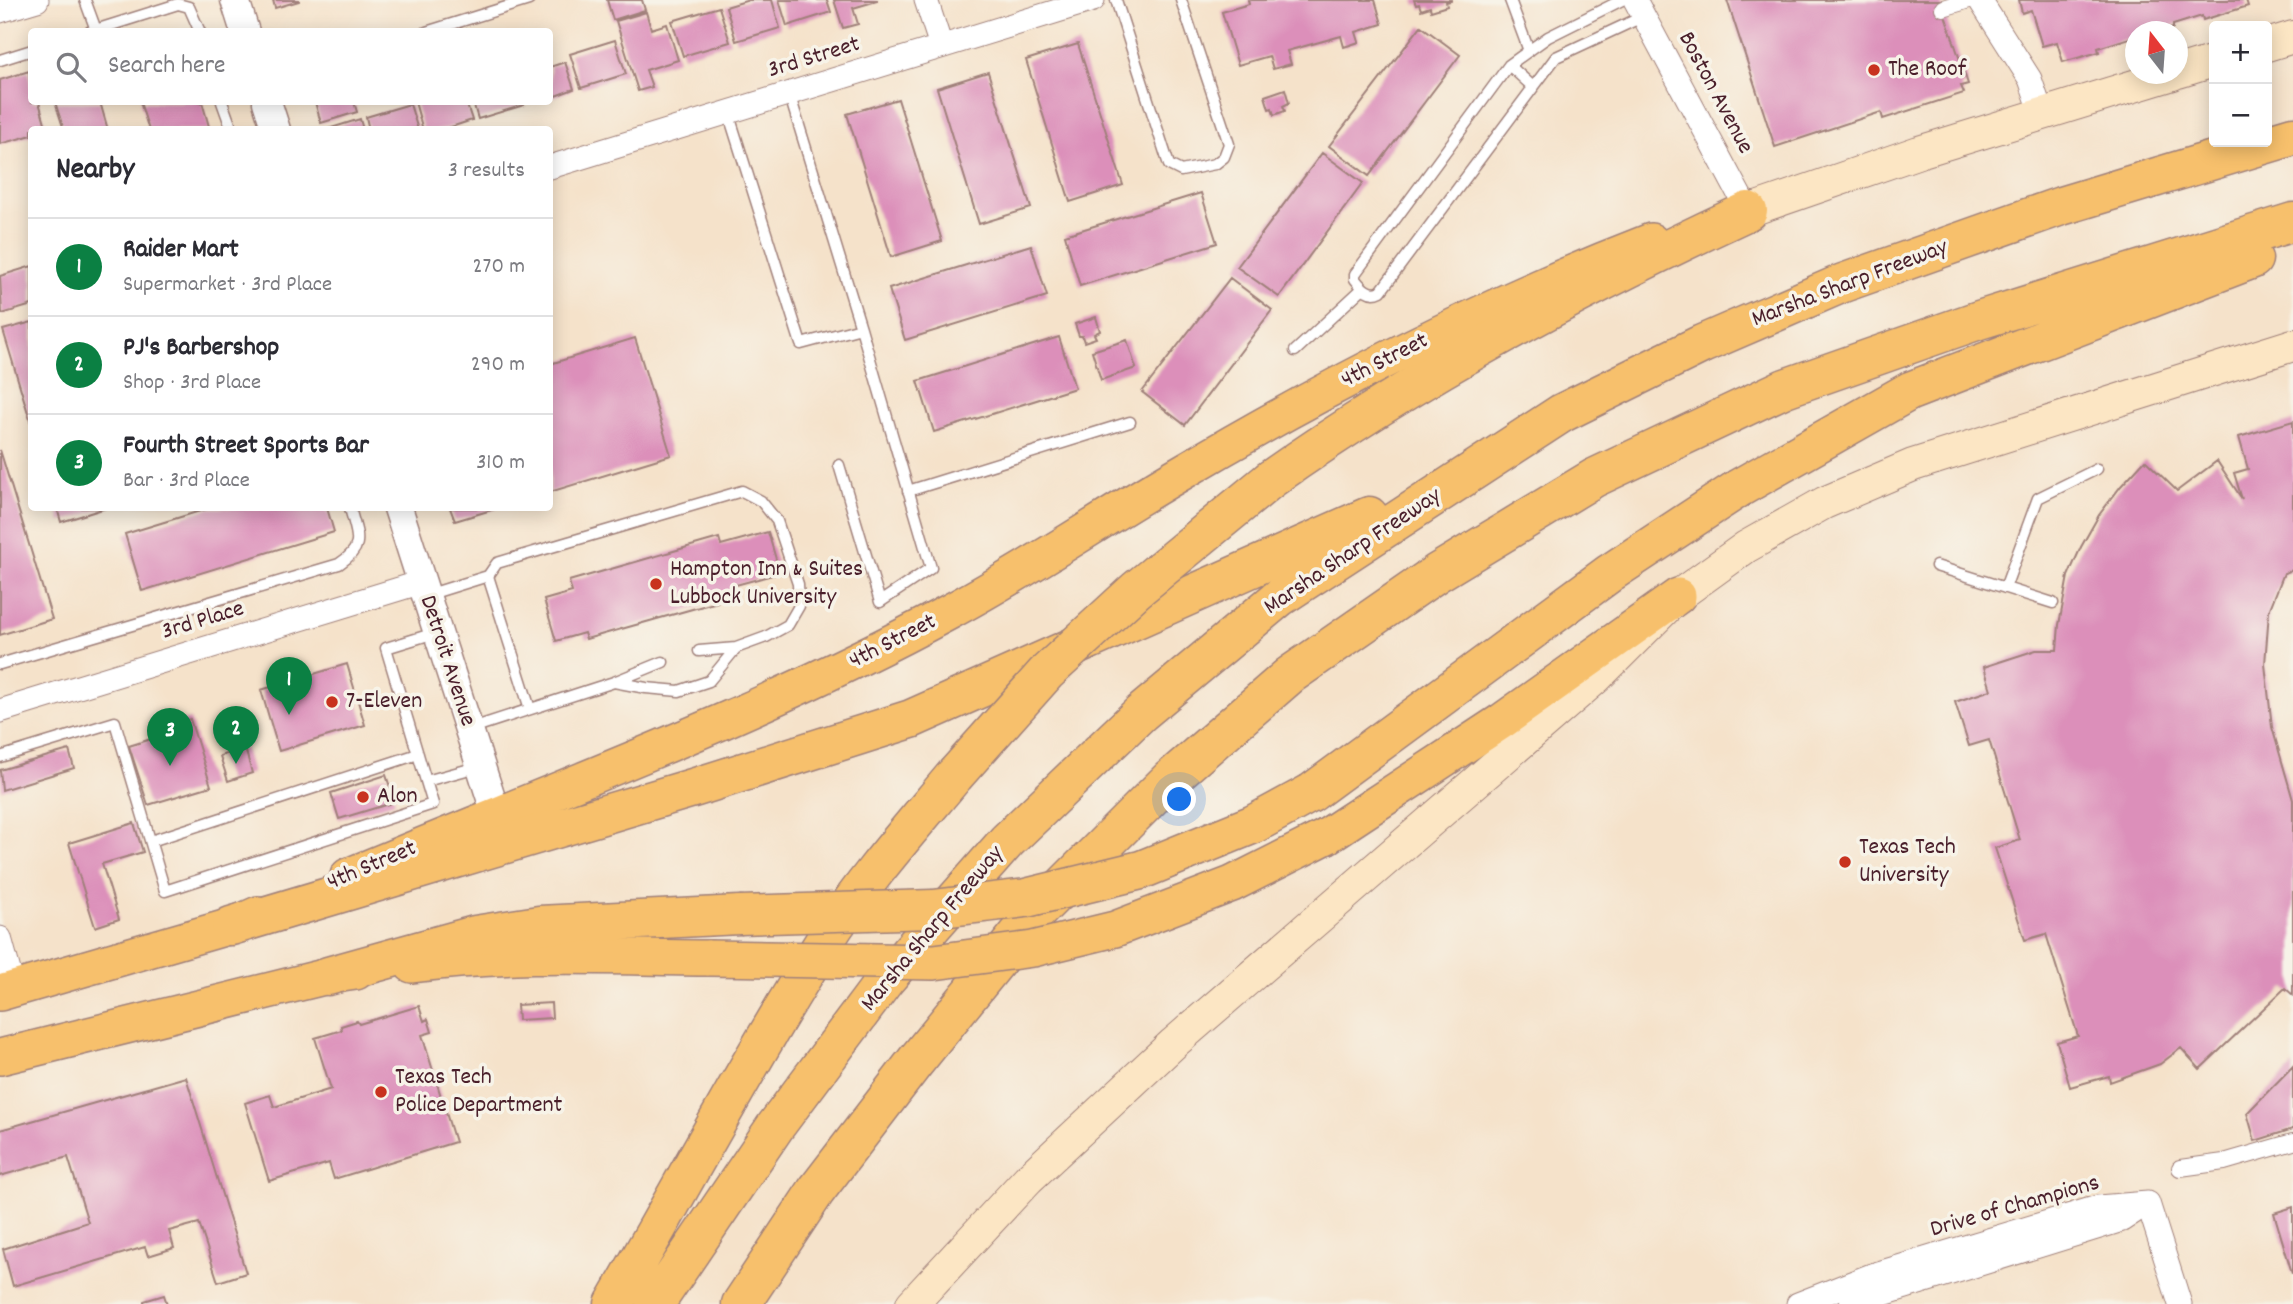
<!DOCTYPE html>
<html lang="en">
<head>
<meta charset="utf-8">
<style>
  :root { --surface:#fff; --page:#f7f7f7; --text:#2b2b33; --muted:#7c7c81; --line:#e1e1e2; --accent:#0b8043 }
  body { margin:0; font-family:Dekko,sans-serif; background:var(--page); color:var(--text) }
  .controls { position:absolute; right:21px; top:21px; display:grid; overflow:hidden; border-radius:7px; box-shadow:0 4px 18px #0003 }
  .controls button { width:63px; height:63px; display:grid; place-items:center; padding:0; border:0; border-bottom:2px solid var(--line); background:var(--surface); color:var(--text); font:35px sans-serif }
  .compass { position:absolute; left:2125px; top:21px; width:63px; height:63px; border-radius:50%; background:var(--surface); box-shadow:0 4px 18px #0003; rotate:343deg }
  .you { position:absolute; left:1180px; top:800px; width:24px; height:24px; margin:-18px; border:5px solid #fff; border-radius:50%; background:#1a73e8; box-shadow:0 0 0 10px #1a73e833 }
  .badge { display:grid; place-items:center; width:46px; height:46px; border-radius:50%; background:var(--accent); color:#fff; font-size:23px; font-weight:700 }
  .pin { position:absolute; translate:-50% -58px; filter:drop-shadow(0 2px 4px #0008) }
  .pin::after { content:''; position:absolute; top:37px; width:24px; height:21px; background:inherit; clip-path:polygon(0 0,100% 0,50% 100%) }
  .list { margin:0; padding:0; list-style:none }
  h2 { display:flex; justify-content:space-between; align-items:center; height:91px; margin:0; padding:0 28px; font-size:30px }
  h2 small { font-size:23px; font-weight:400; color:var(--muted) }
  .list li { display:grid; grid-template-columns:46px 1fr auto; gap:21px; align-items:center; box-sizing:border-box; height:98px; padding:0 28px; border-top:2px solid var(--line) }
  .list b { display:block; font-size:26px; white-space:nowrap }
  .list p { margin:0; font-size:23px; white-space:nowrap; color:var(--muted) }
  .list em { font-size:23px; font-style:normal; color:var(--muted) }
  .icon { flex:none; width:38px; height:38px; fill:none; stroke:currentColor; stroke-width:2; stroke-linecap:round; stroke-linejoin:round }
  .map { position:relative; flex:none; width:2293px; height:1304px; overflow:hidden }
  .search { position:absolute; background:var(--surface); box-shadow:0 4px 18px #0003; left:28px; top:28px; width:525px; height:77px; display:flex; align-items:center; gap:18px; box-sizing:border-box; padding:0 24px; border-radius:7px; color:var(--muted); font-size:26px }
  .panel { position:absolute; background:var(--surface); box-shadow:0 4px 18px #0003; left:28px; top:126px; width:525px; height:385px; border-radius:7px }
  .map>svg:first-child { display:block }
  .building { fill:#dc8fba }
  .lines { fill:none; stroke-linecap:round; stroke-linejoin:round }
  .service-casing { stroke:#a0807a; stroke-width:13 }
  .pedestrian-casing { stroke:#a0807a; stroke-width:18 }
  .minor-casing { stroke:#a0807a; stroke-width:25 }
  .tertiary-casing { stroke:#a0807a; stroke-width:31 }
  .secondary-casing { stroke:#a0807a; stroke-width:34 }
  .primary-casing { stroke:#a0807a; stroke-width:38 }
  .motorway-casing { stroke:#a0807a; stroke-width:41 }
  .service { stroke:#fff; stroke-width:10 }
  .pedestrian { stroke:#fff; stroke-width:16 }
  .minor { stroke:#fff; stroke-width:23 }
  .tertiary { stroke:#fff; stroke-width:28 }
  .secondary { stroke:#fce6c4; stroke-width:32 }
  .primary { stroke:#f7c06c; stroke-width:35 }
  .motorway { stroke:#f7c06c; stroke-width:38 }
  .primary-bridge-casing { stroke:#a0807a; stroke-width:38; stroke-linecap:butt }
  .motorway-bridge-casing { stroke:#a0807a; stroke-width:41; stroke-linecap:butt }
  .primary-bridge { stroke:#f7c06c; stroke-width:35 }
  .motorway-bridge { stroke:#f7c06c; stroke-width:38 }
  .poi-dot { fill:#c8321e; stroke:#f7f3e8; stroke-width:2.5 }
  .labels { text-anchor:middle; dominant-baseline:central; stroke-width:7; stroke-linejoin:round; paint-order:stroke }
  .street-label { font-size:24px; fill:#4a1f2b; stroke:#f7f3e8 }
  .poi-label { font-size:24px; fill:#4a1f2b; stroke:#f7f3e8; text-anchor:start }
</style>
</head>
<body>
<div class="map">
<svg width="2293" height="1304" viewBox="0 0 2293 1304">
  <rect width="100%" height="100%" fill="#f7f3e8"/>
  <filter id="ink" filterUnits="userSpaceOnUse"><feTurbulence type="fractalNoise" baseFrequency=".0143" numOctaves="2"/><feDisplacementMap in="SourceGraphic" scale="14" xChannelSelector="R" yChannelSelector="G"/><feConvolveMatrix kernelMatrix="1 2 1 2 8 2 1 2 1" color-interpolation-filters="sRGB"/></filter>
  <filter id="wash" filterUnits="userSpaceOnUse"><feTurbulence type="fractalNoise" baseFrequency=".00686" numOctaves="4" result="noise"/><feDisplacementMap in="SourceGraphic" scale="28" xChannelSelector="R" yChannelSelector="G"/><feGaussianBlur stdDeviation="1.57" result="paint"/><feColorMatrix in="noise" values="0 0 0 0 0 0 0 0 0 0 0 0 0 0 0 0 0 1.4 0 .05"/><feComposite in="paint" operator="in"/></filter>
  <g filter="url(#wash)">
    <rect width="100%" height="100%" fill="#f5e2ca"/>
    <g id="blocks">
      <path class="building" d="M 273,0 L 299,0 L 299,1 L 275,8 Z
        M 607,0 L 642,0 L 645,10 L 613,20 Z
        M 749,0 L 772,0 L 780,28 L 736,41 L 726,7 Z
        M 779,0 L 827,0 L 831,12 L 787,26 Z
        M 834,0 L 877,0 L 877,1 L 853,8 L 858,24 L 843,28 Z
        M 1248,0 L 1375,0 L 1382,24 L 1356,32 L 1359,42 L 1344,47 L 1341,36 L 1287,51 L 1291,64 L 1273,69 L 1269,56 L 1238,65 L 1222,12 L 1249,4 Z
        M 1414,0 L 1451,0 L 1451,1 L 1446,2 L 1447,6 L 1431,11 L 1430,7 L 1421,10 L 1419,4 L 1416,5 Z
        M 1727,0 L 1940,0 L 1968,84 L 1961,86 L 1964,93 L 1883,119 L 1881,112 L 1775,147 Z
        M 2019,0 L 2246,0 L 2248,6 L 2203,20 L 2202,16 L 2173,25 L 2173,28 L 2161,32 L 2136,32 L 2136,36 L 2098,48 L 2099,52 L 2063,62 L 2057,42 L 2042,46 L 2031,10 L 2022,13 Z
        M 719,7 L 730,42 L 683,56 L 672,21 Z
        M 646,12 L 651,29 L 667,24 L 678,60 L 646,70 L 652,87 L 638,91 L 616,21 Z
        M 1421,26 L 1460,55 L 1369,176 L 1329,146 Z
        M 615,40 L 626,74 L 581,88 L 570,54 Z
        M 1078,44 L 1123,185 L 1070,202 L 1026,60 Z
        M 565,62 L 574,89 L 550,98 L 550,67 Z
        M 29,71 L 32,102 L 39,102 L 47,130 L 32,130 L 32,135 L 0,144 L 0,80 Z
        M 988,72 L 1031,208 L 979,224 L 937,88 Z
        M 1285,89 L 1289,103 L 1283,106 L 1285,111 L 1274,115 L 1272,108 L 1269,109 L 1265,96 Z
        M 898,99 L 942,241 L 891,257 L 847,114 Z
        M 55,102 L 100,102 L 108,130 L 64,130 Z
        M 140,102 L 202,102 L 210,130 L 149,130 Z
        M 315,102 L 354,102 L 357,112 L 321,123 Z
        M 415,102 L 466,102 L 472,120 L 442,130 L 423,130 Z
        M 473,102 L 523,102 L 524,105 L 478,119 Z
        M 410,104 L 418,130 L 369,130 L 366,117 Z
        M 360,119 L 363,130 L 328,130 L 328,129 Z
        M 1322,153 L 1363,183 L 1279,297 L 1237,267 Z
        M 1201,193 L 1217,243 L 1080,286 L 1065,235 Z
        M 1031,245 L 1047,296 L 905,340 L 889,289 Z
        M 32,266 L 32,305 L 2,314 L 0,276 Z
        M 1230,278 L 1272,310 L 1185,425 L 1142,392 Z
        M 1096,317 L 1100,331 L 1094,334 L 1096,338 L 1084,342 L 1082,336 L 1079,336 L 1075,324 Z
        M 32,322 L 32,423 L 31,423 L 3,330 Z
        M 1059,337 L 1075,388 L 934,432 L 918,381 Z
        M 635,338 L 671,455 L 550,492 L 550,364 Z
        M 1127,340 L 1136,368 L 1101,380 L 1092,351 Z
        M 2293,421 L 2293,570 L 2284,573 L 2269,611 L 2265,664 L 2272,727 L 2293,800 L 2293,995 L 2285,988 L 2200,1069 L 2181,1048 L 2160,1064 L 2110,1082 L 2109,1076 L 2070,1087 L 2057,1042 L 2078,1036 L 2046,934 L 2025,940 L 1995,848 L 2020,840 L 1989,740 L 1969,746 L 1955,702 L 1991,690 L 1984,667 L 2036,650 L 2057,650 L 2059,625 L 2068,576 L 2081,547 L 2099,515 L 2121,486 L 2145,460 L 2177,491 L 2217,461 L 2242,499 L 2234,473 L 2248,469 L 2239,437 Z
        M 0,450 L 52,619 L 0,635 Z
        M 57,508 L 106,508 L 61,522 Z
        M 210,508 L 327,508 L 334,532 L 142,591 L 125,534 Z
        M 450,508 L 498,508 L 455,521 Z
        M 768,532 L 780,573 L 732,586 L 733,592 L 715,597 L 717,602 L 586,639 L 584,633 L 556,641 L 544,600 L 572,592 L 569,581 L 719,538 L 721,545 Z
        M 347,664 L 365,725 L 279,751 L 261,690 Z
        M 190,719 L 211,786 L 148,805 L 129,746 L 180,730 L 178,723 Z
        M 245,748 L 252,773 L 228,781 L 220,756 Z
        M 69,750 L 74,768 L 2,790 L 0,770 Z
        M 386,775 L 395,802 L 339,819 L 331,793 Z
        M 134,823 L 143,852 L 102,864 L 119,919 L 95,927 L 69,843 Z
        M 551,1003 L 552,1018 L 518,1020 L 517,1005 Z
        M 419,1006 L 424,1021 L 428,1019 L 432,1032 L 422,1035 L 455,1142 L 334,1179 L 329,1163 L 269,1181 L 245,1103 L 270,1095 L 274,1107 L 331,1089 L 315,1038 L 342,1030 L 341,1026 L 357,1021 L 359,1024 Z
        M 2293,1066 L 2293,1129 L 2255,1141 L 2247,1113 Z
        M 186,1077 L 246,1273 L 218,1282 L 199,1223 L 169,1231 L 174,1248 L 148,1256 L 145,1247 L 13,1286 L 3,1249 L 88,1222 L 68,1157 L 0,1176 L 0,1130 Z
        M 2293,1207 L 2293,1273 L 2292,1273 L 2274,1213 Z
        M 164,1295 L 167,1304 L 144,1304 L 144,1301 Z"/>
    </g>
  </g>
  <g filter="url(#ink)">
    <use href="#blocks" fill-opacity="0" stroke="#a0807a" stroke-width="2"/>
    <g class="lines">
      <g class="service-casing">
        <path id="service" d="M 85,0 L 96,30
          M 1116,0 L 1169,165 L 1181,171 L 1215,164 L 1224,157 L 1229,144 L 1181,0
          M 1510,0 L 1529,51
          M 1622,0 L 1548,37 L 1509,65 L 1355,274 L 1355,279 C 1362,288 1370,297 1381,291 L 1556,57 L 1644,16
          M 89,32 L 178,4 L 189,7 L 200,32
          M 426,32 L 529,0
          M 0,60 L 32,50
          M 1509,65 L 1533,87
          M 789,93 L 861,328
          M 222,102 L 232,130
          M 728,112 L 801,344 L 861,328 L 931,568 L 880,602 L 839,465
          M 1295,351 L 1363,288
          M 908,491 L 1130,422
          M 1936,566 L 2053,603
          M 2005,588 L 2038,498 L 2097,469
          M 427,595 L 488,576
          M 699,651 L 736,648
          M 0,664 L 339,564 C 366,546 357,536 350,508
          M 614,682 L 663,662
          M 469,729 L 614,682 L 646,688 L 679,691 L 709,681 L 736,648 L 766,637 L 788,625 L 799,606 L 798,584 L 777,521 L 761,501 L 742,491 L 497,563 L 488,576 L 530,709
          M 0,757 L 115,722 L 165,891 L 433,804 L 426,781 L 481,766
          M 426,781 L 386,648 L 435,633
          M 151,841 L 418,754"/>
      </g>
      <g class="pedestrian-casing">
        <path id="pedestrian" d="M 1943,8 L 1969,0
          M 2180,1168 L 2224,1162 L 2293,1142"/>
      </g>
      <g class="minor-casing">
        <path id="minor" d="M 926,0 L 941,46
          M 1635,0 L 1748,211
          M 1981,2 L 2030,79 L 2042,114
          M 0,11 L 37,0
          M 550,167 L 1093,0
          M 0,711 L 422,582
          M 0,938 L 14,989
          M 2148,1203 L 2180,1304
          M 1798,1304 L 1872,1275 L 2098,1207 L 2148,1203
          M 1851,1304 L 2122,1220 L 2143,1206"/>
      </g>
      <g class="tertiary-casing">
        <path id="tertiary" d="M 235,0 L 245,32
          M 267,102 L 276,130
          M 398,508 L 496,814"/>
      </g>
      <g class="secondary-casing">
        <path id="secondary" d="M 2267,45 L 2293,37
          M 2178,72 L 2214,61
          M 1748,211 L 1919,152 L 2173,74
          M 912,1304 L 1028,1179 L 1174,1043 L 1596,678 L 1678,596 L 1746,547 L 1824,503 L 1913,465 L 2293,345"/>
      </g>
      <g class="primary-casing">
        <path id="primary" d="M 1327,836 L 1502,721 L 1678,596
          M 348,876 C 548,792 758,716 949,612 C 1026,571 1099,521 1174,477 C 1327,386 1485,305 1651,241
          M 412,965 C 510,952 610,957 709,958
          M 0,993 L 231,926 L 258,914
          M 0,1057 L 328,976 L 356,972"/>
      </g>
      <g class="motorway-casing">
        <path id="motorway" d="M 1271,479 C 1421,373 1582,288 1748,211
          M 1311,793 L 1610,573 L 1739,488 L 1910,391 L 2253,259
          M 231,926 L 696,787 L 911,719 L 1369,516
          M 328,976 L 475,935 L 539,925 L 740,915
          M 614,1304 C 684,1183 750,1059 824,942 C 862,883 910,829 955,775
          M 655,1304 L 775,1127 L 885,980 L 1007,841 L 1141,713 L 1280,597 L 1562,413 L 1702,344 L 1843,283 L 2061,206 L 2293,136
          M 741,1304 L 816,1191 L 915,1062 L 1035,914 L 1170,779 L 1290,675 L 1437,573 L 1594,478 L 1785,388 L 1979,320 L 2293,222"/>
      </g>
      <use href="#service" class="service"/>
      <use href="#pedestrian" class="pedestrian"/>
      <use href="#minor" class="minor"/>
      <use href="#tertiary" class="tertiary"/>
      <use href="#secondary" class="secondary"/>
      <use href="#primary" class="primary"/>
      <use href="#motorway" class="motorway"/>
      <g class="primary-bridge-casing">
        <path id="primary-bridge" d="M 709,958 L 934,962 L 1033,949 L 1115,929 L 1232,884 L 1327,836"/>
      </g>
      <g class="motorway-bridge-casing">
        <path id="motorway-bridge" d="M 955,775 L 1046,673 L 1136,590 L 1271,479
          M 740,915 L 933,909 L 1026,898 L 1141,870 L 1254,824 L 1311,793"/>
      </g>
      <use href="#primary-bridge" class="primary-bridge"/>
      <use href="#motorway-bridge" class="motorway-bridge"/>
    </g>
  </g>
  <g class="poi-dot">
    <circle cx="1874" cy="70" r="7"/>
    <circle cx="656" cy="584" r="7"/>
    <circle cx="332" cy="702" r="7"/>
    <circle cx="363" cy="797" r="7"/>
    <circle cx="1845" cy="862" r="7"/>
    <circle cx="381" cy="1092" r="7"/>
  </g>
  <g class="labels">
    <g class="street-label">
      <text transform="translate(814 58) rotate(-17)">3rd Street</text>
      <text transform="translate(1715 93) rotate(62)">Boston Avenue</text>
      <text transform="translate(1850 284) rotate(-21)">Marsha Sharp Freeway</text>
      <text transform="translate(1385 361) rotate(-27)">4th Street</text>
      <text transform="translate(1353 552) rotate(-34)">Marsha Sharp Freeway</text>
      <text transform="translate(203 621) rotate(-17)">3rd Place</text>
      <text transform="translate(893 642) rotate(-27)">4th Street</text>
      <text transform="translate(447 661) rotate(72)">Detroit Avenue</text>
      <text transform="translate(372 866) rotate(-23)">4th Street</text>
      <text transform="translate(933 929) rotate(-50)">Marsha Sharp Freeway</text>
      <text transform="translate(2015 1207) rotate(-16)">Drive of Champions</text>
    </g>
    <g class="poi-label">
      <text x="1888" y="70">The Roof</text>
      <text x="670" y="570">Hampton Inn &amp; Suites<tspan x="670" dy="28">Lubbock University</tspan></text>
      <text x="346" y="702">7-Eleven</text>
      <text x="377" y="797">Alon</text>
      <text x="1859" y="848">Texas Tech<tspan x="1859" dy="28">University</tspan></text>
      <text x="395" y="1078">Texas Tech<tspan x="395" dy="28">Police Department</tspan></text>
    </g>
  </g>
</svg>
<div class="controls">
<button>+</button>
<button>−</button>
</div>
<svg class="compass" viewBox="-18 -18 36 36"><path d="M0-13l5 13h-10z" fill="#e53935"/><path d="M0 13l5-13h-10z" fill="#7c7c81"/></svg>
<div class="you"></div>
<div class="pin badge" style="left:289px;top:715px">1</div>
<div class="pin badge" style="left:236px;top:764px">2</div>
<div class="pin badge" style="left:170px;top:766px">3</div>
<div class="search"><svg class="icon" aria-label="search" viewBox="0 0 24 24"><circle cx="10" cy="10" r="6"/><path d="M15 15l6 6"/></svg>Search here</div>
<section class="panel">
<h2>Nearby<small>3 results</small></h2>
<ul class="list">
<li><span class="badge">1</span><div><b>Raider Mart</b><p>Supermarket · 3rd Place</p></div><em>270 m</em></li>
<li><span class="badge">2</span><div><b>PJ's Barbershop</b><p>Shop · 3rd Place</p></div><em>290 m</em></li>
<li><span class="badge">3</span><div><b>Fourth Street Sports Bar</b><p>Bar · 3rd Place</p></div><em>310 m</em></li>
</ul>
</section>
</div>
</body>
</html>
